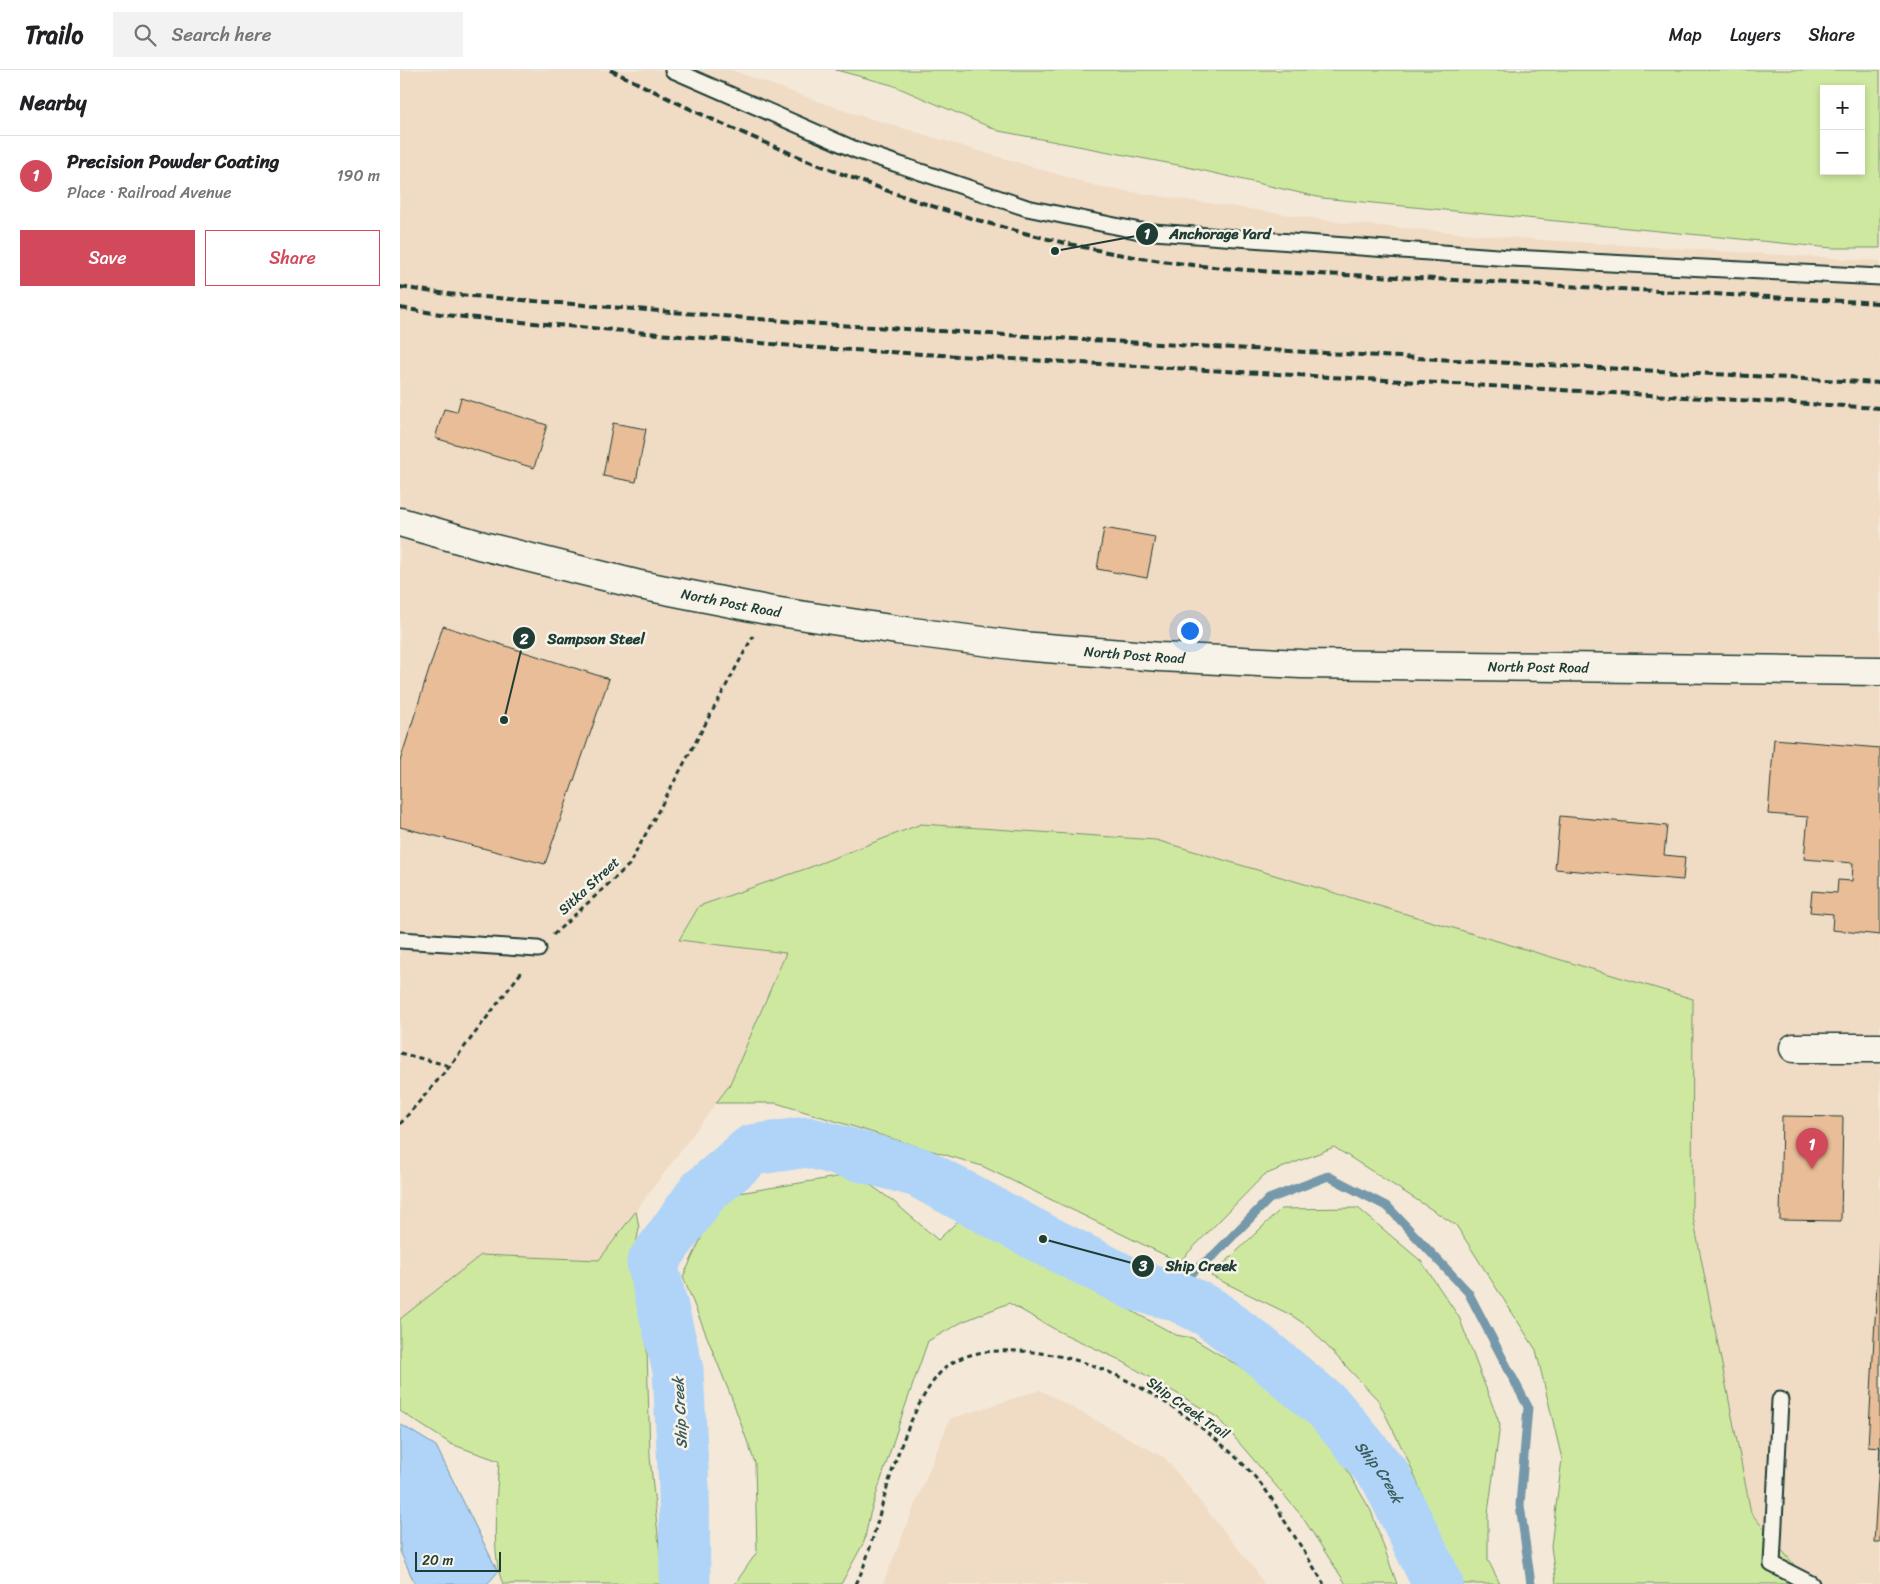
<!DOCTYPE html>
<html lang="en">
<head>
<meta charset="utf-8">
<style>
  :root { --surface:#fff; --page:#f2f2f2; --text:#202124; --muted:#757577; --line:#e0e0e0; --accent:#d1495b }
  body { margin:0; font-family:Sriracha,sans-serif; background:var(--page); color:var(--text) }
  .controls { position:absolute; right:15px; top:15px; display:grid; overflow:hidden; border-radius:0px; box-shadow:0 2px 8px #0003 }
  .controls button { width:45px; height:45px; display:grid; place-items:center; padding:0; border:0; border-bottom:1px solid var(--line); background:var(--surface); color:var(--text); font:25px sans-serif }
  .scale { position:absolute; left:15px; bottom:12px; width:86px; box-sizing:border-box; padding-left:5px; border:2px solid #1f3d34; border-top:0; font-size:14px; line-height:18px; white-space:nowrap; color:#1f3d34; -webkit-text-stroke:4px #f7f3e8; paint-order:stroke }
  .you { position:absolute; left:789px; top:560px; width:18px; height:18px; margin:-12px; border:4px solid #fff; border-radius:50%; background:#1a73e8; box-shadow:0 0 0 8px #1a73e833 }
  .badge { display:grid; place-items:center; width:32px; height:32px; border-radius:50%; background:var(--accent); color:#fff; font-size:16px; font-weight:700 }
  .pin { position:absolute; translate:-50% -41px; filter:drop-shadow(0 1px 2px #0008) }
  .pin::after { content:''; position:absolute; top:26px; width:18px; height:15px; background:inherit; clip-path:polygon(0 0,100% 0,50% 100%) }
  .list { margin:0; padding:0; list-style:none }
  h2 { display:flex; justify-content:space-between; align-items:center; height:65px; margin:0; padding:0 20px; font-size:21px }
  h2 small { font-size:16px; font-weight:400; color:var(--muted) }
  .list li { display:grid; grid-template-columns:32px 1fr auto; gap:15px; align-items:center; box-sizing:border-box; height:80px; padding:0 20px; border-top:1px solid var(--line) }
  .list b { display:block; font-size:19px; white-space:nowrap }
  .list p { margin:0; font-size:16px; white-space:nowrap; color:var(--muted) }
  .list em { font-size:16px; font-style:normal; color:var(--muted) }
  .actions { display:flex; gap:10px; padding:15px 20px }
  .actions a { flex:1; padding:11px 0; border:1px solid var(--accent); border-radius:0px; text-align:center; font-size:18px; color:var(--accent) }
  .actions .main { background:var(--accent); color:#fff }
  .icon { flex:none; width:28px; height:28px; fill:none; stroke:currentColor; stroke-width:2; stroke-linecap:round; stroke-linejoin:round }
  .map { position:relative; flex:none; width:1480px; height:1514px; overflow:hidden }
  header { display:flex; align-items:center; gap:30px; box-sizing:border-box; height:70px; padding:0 25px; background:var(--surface); border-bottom:1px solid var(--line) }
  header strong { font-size:24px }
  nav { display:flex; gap:28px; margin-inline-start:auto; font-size:18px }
  .search { width:350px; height:45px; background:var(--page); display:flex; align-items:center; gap:12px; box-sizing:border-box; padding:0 18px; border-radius:0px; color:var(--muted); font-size:19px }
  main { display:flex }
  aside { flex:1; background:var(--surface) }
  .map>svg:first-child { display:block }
  .built { fill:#f0dbc4 }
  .green { fill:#cee99f; stroke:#76936a; fill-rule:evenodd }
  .water { fill:#afd4f8; stroke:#7598aa }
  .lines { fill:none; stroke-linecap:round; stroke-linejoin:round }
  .stream { stroke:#7598aa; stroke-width:9 }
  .river { stroke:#afd4f8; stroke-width:51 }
  .building { fill:#e8bd97; stroke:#1f3d34 }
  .service-casing { stroke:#1f3d34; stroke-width:19 }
  .minor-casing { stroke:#1f3d34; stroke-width:31 }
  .tertiary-casing { stroke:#1f3d34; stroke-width:31 }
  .path { stroke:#1f3d34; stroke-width:3; stroke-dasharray:5 4; stroke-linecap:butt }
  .service { stroke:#f7f3e8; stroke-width:15 }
  .minor { stroke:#f7f3e8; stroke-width:28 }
  .tertiary { stroke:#f7f3e8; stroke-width:28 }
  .rail { stroke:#1f3d34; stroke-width:4; stroke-dasharray:8 4; stroke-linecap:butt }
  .labels { text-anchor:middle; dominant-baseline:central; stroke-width:5; stroke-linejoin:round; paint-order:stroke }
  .street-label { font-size:14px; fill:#1f3d34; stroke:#f7f3e8 }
  .water-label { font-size:15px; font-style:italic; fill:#3c5b5b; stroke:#f7f3e8 }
  .leader { fill:none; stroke:#1f3d34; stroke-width:2 }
  .callout-dot { fill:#1f3d34; stroke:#f7f3e8; stroke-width:2 }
  .mark-label { font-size:15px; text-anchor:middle; font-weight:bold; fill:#fff }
  .callout-label { font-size:15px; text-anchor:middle; font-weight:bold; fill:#1f3d34; stroke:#f7f3e8; stroke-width:5; stroke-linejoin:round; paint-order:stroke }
</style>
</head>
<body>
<header>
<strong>Trailo</strong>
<div class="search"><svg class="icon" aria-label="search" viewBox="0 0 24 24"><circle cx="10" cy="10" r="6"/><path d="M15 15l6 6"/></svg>Search here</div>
<nav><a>Map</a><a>Layers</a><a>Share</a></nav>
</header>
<main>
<aside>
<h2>Nearby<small></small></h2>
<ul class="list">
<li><span class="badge">1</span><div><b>Precision Powder Coating</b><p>Place · Railroad Avenue</p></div><em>190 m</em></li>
</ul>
<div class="actions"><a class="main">Save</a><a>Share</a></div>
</aside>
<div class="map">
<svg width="1480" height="1514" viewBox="0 0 1480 1514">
  <rect width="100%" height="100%" fill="#f4e8d8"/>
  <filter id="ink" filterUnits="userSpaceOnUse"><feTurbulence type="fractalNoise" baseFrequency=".02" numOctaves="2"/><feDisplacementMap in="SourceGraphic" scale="10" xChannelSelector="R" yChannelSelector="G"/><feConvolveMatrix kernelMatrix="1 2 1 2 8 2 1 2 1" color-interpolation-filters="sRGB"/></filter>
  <g filter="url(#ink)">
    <path class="built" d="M 0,0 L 331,0 L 445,41 L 703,118 L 945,153 L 1141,170 L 1480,191 L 1480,1514 L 1410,1514 L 1351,1443 L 1292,1142 L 1292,929 L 408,798 L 299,836 L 279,869 L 386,882 L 329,1016 L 199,1190 L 81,1185 L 0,1249 Z
      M 640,1320 L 765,1388 L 855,1500 L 864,1514 L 483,1514 L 550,1349 Z"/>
    <path class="green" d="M 436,0 L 1480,0 L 1480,178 L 1432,178 L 922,128 L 783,96 L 599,61 L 492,15 ZM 1424,19 L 1461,19 L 1461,101 L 1424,101 Z
      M 521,754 L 756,770 L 1293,929 L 1292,1142 L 1351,1443 L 1410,1514 L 1156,1514 L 1151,1476 L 1162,1389 L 1136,1280 L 1056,1155 L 934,1077 L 864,1105 L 779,1192 L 582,1096 L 376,1033 L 316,1033 L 329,1016 L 386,883 L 279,870 L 299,836 L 408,798 Z
      M 455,1104 L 493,1131 L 538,1170 L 559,1150 L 728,1239 L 776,1265 L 792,1268 L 852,1304 L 926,1364 L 971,1441 L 997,1514 L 946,1514 L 901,1445 L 817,1347 L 720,1290 L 658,1261 L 609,1233 L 562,1252 L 528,1271 L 499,1354 L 470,1444 L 464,1472 L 441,1514 L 335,1514 L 357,1482 L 355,1393 L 332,1329 L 283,1207 L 311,1147 L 339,1123 Z
      M 958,1138 L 1021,1191 L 1059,1247 L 1100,1355 L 1088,1443 L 1088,1490 L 1100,1514 L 1059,1514 L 1008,1390 L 978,1330 L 909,1257 L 891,1245 L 811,1206 L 881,1139 Z
      M 236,1141 L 239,1158 L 230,1208 L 246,1244 L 250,1387 L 263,1514 L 103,1514 C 90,1485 97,1425 99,1391 L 51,1374 L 0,1341 L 0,1249 L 81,1185 L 199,1190 Z"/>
    <path class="water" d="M 0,1354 L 36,1376 L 98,1502 L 87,1514 L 15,1514 L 0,1481 Z"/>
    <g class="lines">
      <path class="stream" d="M 766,1223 L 815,1184 L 869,1129 L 928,1106 L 988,1137 L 1068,1222 L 1128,1337 L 1120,1435 L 1131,1514"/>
      <path class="river" id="s1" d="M 285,1514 L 284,1418 L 278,1300 L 252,1193 L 303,1122 L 352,1080 L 407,1072 L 518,1102 L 643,1169 L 736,1216 L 775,1225 L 809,1242 L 858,1279 L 929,1338 L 986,1407 L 1038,1514"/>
    </g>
    <path class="building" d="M 61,328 L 147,355 L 134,398 L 35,368 L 44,339 L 57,342 Z
      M 213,353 L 246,359 L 236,412 L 203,406 Z
      M 704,458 L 755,467 L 747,508 L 697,499 Z
      M 43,556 L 209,609 L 145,794 L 0,757 L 0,691 Z
      M 1374,669 L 1480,678 L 1480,865 L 1432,860 L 1433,844 L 1410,842 L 1412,821 L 1437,823 L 1438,810 L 1452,811 L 1453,793 L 1404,789 L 1408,747 L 1368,744 Z
      M 1160,746 L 1267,756 L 1264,785 L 1285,787 L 1283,810 L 1155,799 Z
      M 1382,1046 L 1443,1047 L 1441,1151 L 1380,1150 Z
      M 1480,1160 L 1480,1472 L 1474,1472 L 1480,1377 L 1468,1376 Z"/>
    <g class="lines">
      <g class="service-casing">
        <path id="service" d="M 273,0 L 456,80 L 627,138 L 740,161 L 1111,188 L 1480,207
          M 0,870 L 138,879
          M 1380,1330 L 1372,1494 L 1411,1514"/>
      </g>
      <g class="minor-casing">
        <path id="minor" d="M 1394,978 L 1480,978"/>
      </g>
      <g class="tertiary-casing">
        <g id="tertiary">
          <path id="s2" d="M 0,452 L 83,476 L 240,515 L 367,540 L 497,560 L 621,576 L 760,587 L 901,594 L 1480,601"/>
        </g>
      </g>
      <path class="path" d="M 153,865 L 229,795 L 353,566
        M 0,983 L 50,996
        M 0,1054 L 50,996 L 123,900
        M 456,1514 C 467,1492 471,1473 478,1450 C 490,1405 509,1340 539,1304 C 559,1281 591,1280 619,1281 C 638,1282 657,1285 675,1290 C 737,1306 825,1367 864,1418 C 872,1428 878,1439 884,1450 C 898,1471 911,1493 924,1514"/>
      <use href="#service" class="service"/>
      <use href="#minor" class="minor"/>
      <use href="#tertiary" class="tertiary"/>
      <path class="rail" d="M 210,0 C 251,19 292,41 334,59 C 444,108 557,149 674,175 C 692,179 711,183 729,186 C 812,200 895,204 979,206 L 1480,233
        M 0,217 L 47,224 L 422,254 L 759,274 L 1480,313
        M 0,238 L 54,246 L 417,278 L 1480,338"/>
    </g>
  </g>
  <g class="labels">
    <g class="street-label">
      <text stroke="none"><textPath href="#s2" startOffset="341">North Post Road</textPath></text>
      <text stroke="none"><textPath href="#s2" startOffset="748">North Post Road</textPath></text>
      <text stroke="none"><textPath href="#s2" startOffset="1152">North Post Road</textPath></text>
      <text transform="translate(189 816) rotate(-43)">Sitka Street</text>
      <text transform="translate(788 1338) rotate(35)">Ship Creek Trail</text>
    </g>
    <g class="water-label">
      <text transform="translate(280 1343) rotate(-93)">Ship Creek</text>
      <text stroke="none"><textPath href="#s1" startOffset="1206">Ship Creek</textPath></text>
    </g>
  </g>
  <path class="leader" d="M655 181L747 164M104 650L124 568M643 1169L743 1196"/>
  <g class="callout-dot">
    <circle cx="655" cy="181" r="5"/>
    <circle cx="104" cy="650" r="5"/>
    <circle cx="643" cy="1169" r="5"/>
    <circle cx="747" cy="164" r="12"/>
    <circle cx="124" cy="568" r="12"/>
    <circle cx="743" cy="1196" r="12"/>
  </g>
  <g class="mark-label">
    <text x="747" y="169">1</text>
    <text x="124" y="574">2</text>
    <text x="743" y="1201">3</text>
  </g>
  <g class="callout-label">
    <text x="820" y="169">Anchorage Yard</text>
    <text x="196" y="574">Sampson Steel</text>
    <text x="801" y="1201">Ship Creek</text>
  </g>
</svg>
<div class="controls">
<button>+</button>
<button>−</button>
</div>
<div class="scale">20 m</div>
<div class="you"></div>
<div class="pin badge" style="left:1412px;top:1099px">1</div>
</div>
</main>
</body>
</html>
